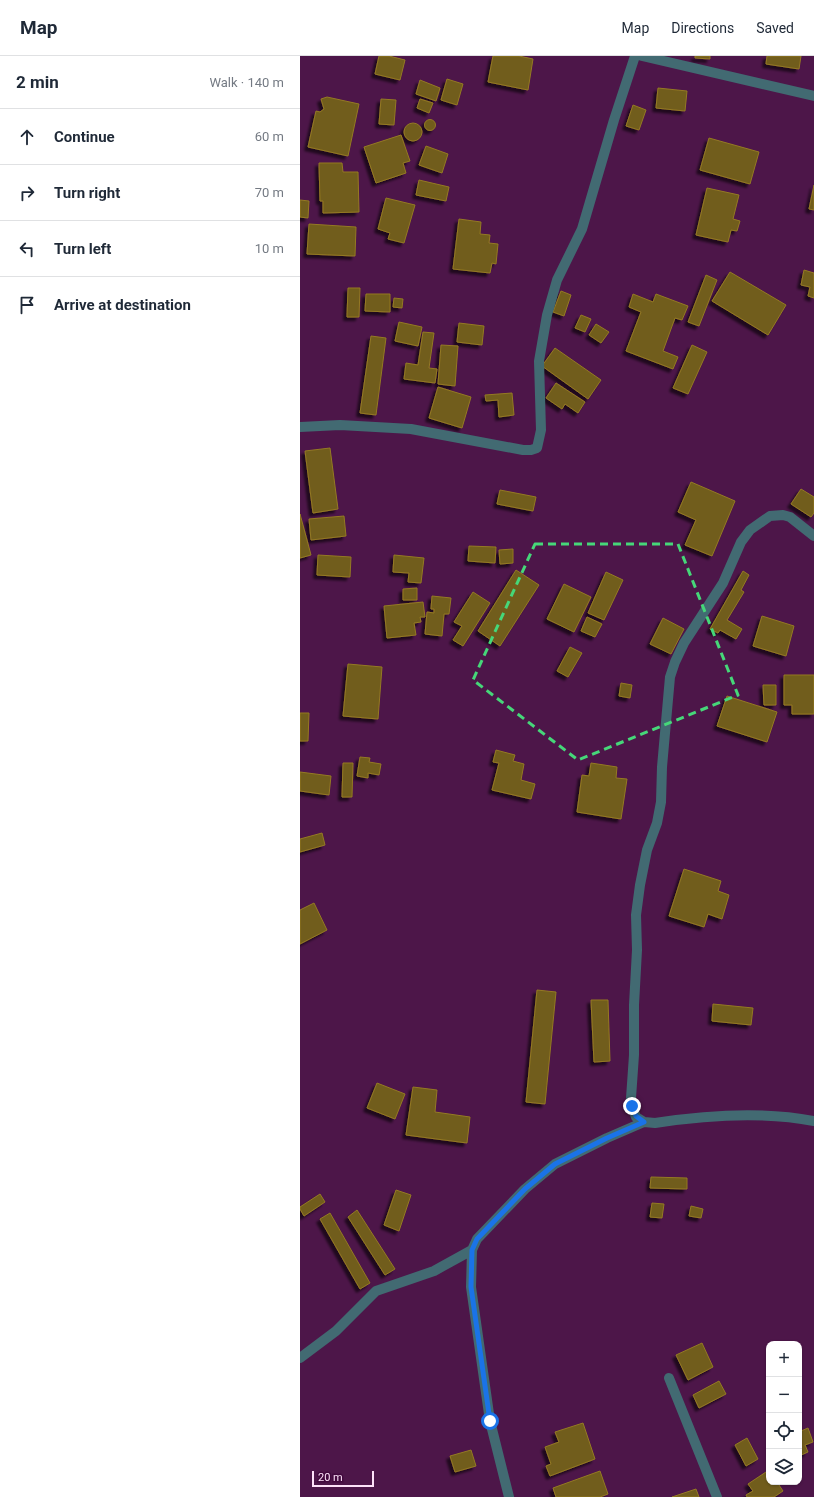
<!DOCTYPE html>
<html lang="en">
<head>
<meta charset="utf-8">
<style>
  :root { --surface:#fff; --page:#f2f2f3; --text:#1f2937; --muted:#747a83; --line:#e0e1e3 }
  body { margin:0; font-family:Roboto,sans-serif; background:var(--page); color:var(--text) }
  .controls { position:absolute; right:12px; bottom:12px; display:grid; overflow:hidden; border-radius:8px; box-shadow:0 1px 3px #0004 }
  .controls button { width:36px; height:36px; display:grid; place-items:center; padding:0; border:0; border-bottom:1px solid var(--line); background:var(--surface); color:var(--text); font:20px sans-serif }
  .scale { position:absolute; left:12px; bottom:10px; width:62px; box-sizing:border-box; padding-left:4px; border:2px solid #fde2f9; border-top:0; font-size:11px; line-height:14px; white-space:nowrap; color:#fde2f9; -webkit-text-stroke:3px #42093e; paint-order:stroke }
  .stop { position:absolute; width:12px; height:12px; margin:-9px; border:3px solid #1a73e8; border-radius:50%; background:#fff }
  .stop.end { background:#1a73e8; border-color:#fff; box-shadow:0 1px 4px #0008 }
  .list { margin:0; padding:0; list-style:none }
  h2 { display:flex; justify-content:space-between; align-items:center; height:52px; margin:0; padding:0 16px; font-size:17px }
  h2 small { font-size:13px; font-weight:400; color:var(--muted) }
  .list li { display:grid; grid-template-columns:26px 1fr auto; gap:12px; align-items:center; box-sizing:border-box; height:56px; padding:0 16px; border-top:1px solid var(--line) }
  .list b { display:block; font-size:15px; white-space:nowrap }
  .list em { font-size:13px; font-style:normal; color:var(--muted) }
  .icon { flex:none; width:22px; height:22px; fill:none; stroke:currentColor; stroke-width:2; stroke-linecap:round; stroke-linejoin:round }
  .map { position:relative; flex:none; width:514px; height:1441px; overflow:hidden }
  header { display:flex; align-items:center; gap:24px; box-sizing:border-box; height:56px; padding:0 20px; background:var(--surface); border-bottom:1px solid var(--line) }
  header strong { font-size:19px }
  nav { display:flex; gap:22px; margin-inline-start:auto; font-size:14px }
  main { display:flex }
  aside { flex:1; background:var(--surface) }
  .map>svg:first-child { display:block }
  .building { fill:#715d1c; stroke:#947a23; filter:url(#shadow) }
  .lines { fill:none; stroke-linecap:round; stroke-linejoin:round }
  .minor { stroke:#426a72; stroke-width:10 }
  .route { stroke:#1a73e8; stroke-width:5 }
  .marked { fill:none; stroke:#46d779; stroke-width:3; stroke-dasharray:8 5; stroke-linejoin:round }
</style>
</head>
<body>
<header>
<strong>Map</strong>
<nav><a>Map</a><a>Directions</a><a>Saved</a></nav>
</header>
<main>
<aside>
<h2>2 min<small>Walk · 140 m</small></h2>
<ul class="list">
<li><svg class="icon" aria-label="ahead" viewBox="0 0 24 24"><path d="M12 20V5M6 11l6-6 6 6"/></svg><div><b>Continue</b></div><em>60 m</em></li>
<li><svg class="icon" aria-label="right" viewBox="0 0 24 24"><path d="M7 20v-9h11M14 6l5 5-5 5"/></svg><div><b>Turn right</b></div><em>70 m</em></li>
<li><svg class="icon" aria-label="left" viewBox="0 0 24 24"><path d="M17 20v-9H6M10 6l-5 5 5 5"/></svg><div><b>Turn left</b></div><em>10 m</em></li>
<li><svg class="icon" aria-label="arrive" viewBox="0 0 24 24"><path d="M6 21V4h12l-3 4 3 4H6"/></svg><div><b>Arrive at destination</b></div></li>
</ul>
</aside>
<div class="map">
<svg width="514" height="1441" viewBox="0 0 514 1441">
  <defs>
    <filter id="shadow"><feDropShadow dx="-3.5" dy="3.5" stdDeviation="1" flood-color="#0009"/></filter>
  </defs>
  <rect width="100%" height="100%" fill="#4d1649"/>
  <path class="building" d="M 79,0 L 89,0 L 105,4 L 100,24 L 75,18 Z
    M 193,0 L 219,0 L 233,3 L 228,34 L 188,26 Z
    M 395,0 L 410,0 L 410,3 L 395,2 Z
    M 467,0 L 501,0 L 499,13 L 466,8 Z
    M 147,23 L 163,28 L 157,49 L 141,44 Z
    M 120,24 L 140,32 L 136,45 L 116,38 Z
    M 358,32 L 387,35 L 385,55 L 356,52 Z
    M 27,41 L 59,48 L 48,100 L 8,91 L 16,55 L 20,56 L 24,53 L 21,43 Z
    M 81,43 L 96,44 L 94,69 L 79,68 Z
    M 120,43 L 133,47 L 129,57 L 117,52 Z
    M 333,49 L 346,54 L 339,74 L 326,70 Z
    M124.5 69a5.5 5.5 0 1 1 11 0a5.5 5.5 0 1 1-11 0Z
    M104 76a9 9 0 1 1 18 0a9 9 0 1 1-18 0Z
    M 101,79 L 110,105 L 103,107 L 106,117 L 76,127 L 64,91 Z
    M 409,82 L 459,96 L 450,128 L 400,114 Z
    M 126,90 L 148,98 L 142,117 L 119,109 Z
    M 19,107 L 42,107 L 43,116 L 58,116 L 59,156 L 23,157 L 23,145 L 20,145 Z
    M 119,124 L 149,131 L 146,145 L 116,139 Z
    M 514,129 L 514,154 L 509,153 Z
    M 407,132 L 439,139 L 433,163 L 440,165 L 437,175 L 431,174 L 428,186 L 396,179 Z
    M 86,142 L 115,149 L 104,187 L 88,183 L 90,177 L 78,173 Z
    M 0,144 L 9,145 L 8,162 L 0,161 Z
    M 159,163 L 181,166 L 180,178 L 190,179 L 189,187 L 198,188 L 196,208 L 192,207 L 190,217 L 153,213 Z
    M 9,168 L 56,171 L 55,200 L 7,198 Z
    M 504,214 L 514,217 L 514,242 L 508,240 L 510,231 L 501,229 Z
    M 430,216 L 486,249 L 468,279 L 412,245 Z
    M 406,219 L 417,224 L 399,270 L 388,266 Z
    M 48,232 L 60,232 L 59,261 L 47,261 Z
    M 261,235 L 271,239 L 264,260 L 253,256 Z
    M 66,238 L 90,238 L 90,256 L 65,255 Z
    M 333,238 L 353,246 L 356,238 L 388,250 L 382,264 L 375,262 L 363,295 L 378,301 L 373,313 L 326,295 L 341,256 L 329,251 Z
    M 94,242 L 103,243 L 102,252 L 93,251 Z
    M 281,259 L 291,263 L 285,276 L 275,272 Z
    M 99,266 L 122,271 L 118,290 L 95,285 Z
    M 159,267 L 184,270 L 182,289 L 157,286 Z
    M 296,268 L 309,276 L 301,287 L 289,279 Z
    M 123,276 L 134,277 L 129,312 L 137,313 L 135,327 L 104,323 L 106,307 L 118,309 Z
    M 71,280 L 86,282 L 76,359 L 60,357 Z
    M 141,289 L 158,290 L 155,330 L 138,328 Z
    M 392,289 L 407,296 L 388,338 L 373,332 Z
    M 255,292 L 301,324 L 288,343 L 242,310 Z
    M 256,327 L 285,346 L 278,357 L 265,348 L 262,353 L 246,342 Z
    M 138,331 L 171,341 L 162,372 L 129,362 Z
    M 212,337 L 214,359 L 199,361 L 198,344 L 186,345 L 185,339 Z
    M 30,392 L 38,453 L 13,457 L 5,395 Z
    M 391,426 L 435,445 L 412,500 L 385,489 L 396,464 L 378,456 Z
    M 501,433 L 514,441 L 514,457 L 511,461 L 491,448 Z
    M 200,434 L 236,441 L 233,455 L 197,448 Z
    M 0,458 L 11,499 L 0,502 Z
    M 44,460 L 46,480 L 11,484 L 9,463 Z
    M 169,490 L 196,491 L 195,507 L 168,505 Z
    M 213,493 L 213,507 L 200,508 L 199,494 Z
    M 18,499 L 51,501 L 50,521 L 17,519 Z
    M 94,499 L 124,502 L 121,527 L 108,526 L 109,517 L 93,516 Z
    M 216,514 L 239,529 L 200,590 L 178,575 Z
    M 443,515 L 449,519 L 441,534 L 444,536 L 427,564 L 442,573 L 436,583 L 420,574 L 418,577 L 410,573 Z
    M 306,516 L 323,524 L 304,564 L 288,557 Z
    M 264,528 L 291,541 L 274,576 L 247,563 Z
    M 117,532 L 117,544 L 103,544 L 103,533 Z
    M 173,536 L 190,547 L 163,590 L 153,584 L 162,570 L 154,566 Z
    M 132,540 L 151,542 L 149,558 L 144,558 L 142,580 L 125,578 L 127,556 L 134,557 L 134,553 L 131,553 Z
    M 123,546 L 125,561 L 120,561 L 121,566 L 114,567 L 116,579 L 87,582 L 84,550 Z
    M 462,560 L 494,570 L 486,600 L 453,590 Z
    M 287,561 L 302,568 L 295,581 L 281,575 Z
    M 363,562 L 384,573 L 371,598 L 350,588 Z
    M 270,591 L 282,597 L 268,621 L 257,615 Z
    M 48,608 L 82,611 L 78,663 L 43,660 Z
    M 484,619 L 514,619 L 514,658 L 492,658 L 492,649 L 484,649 Z
    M 321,627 L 332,629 L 330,642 L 319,640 Z
    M 463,629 L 476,629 L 476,649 L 464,649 Z
    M 427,640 L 477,656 L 467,686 L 417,670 Z
    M 0,657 L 9,657 L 8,685 L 0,685 Z
    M 196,694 L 215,699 L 213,705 L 224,708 L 221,724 L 235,728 L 231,743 L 192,734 L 199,707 L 193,706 Z
    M 60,701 L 70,702 L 69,706 L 81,708 L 79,719 L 68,717 L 68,722 L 57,720 Z
    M 43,707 L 53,707 L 52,741 L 42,741 Z
    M 291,707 L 317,711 L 316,722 L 327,723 L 321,763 L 277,756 L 282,719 L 289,720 Z
    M 0,716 L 31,720 L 29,739 L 0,735 Z
    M 22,777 L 25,789 L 0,796 L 0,783 Z
    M 384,813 L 421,825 L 418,835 L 429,839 L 422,863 L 408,858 L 404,871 L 369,860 Z
    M 14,847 L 27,874 L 0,888 L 0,854 Z
    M 237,934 L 256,936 L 245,1048 L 226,1046 Z
    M 291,944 L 308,944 L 310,1005 L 294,1006 Z
    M 413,948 L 453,952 L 451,969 L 412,965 Z
    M 77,1027 L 105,1038 L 95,1063 L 67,1052 Z
    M 113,1031 L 137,1034 L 135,1056 L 170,1061 L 167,1087 L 106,1079 Z
    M 351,1121 L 387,1122 L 387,1133 L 350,1132 Z
    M 96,1134 L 111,1139 L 99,1175 L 84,1169 Z
    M 20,1138 L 25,1146 L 4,1160 L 0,1153 L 0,1151 Z
    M 352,1147 L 364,1148 L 362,1162 L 350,1161 Z
    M 391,1150 L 403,1153 L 401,1162 L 389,1160 Z
    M 57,1154 L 95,1213 L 85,1219 L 48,1161 Z
    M 30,1157 L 70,1227 L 60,1233 L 20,1163 Z
    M 402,1287 L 413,1311 L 388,1324 L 376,1299 Z
    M 419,1325 L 426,1338 L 399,1352 L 393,1339 Z
    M 283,1367 L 295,1403 L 250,1420 L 246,1410 L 251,1408 L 245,1391 L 259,1386 L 255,1376 Z
    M 499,1369 L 501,1375 L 508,1372 L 513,1386 L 505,1389 L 508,1396 L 499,1400 Z
    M 447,1382 L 458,1403 L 446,1410 L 435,1389 Z
    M 171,1394 L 176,1410 L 155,1416 L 150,1400 Z
    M 469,1414 L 469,1426 L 477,1426 L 483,1435 L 474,1441 L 447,1441 L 446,1439 L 453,1435 L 448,1428 Z
    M 300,1415 L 308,1438 L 300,1441 L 256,1441 L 253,1432 Z
    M 396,1433 L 399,1441 L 372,1441 Z"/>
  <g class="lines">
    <path class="minor" d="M 342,0 L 514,40
      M 0,371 L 40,369 L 111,373 L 223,394 L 231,394 L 237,392 L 241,374 L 239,305 L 247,259 L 257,224 L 282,173 L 314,64 L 335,0
      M 514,480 L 490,461 L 483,459 L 470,460 L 450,474 L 441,486 L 423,527 L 384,587 L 375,606 L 370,621 L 362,711 L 361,746 L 357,767 L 347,794 L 340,829 L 336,859 L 337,894 L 334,949 L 334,999 L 331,1042 L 332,1050 L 336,1061 L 344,1066 L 355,1067 C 407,1059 462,1055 514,1065
      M 0,1302 L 36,1275 L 76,1235 L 134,1215 L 172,1194
      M 369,1322 L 417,1441
      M 209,1441 L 190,1365 L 171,1231 L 172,1194 L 177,1183 L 225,1133 L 255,1108 L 307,1082 L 344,1066"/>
  </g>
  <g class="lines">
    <path class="route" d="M 190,1365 L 171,1231 L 172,1194 L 177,1183 L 225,1133 L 255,1108 L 307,1082 L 344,1066 L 336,1060 L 332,1050"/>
  </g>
  <path class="marked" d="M 235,488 L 378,488 L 438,639 L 278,704 L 173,624 Z"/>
</svg>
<div class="controls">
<button>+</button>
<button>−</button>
<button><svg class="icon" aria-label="locate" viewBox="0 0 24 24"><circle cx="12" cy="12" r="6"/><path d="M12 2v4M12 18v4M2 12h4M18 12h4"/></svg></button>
<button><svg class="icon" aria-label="layers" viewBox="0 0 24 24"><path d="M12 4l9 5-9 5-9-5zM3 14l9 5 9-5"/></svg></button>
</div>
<div class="scale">20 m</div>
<div class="stop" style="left:190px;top:1365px"></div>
<div class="stop end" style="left:332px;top:1050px"></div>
</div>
</main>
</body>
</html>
